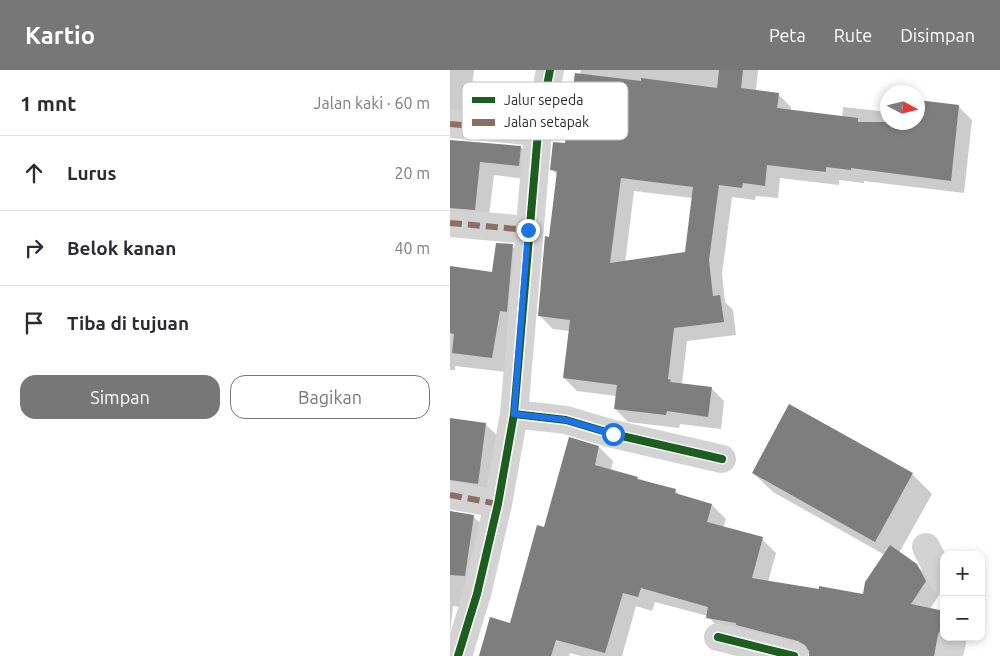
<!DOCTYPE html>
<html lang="id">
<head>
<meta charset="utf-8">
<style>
  :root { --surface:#fff; --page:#f7f7f7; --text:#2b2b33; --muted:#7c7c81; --line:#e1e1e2; --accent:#777 }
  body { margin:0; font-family:Ubuntu,sans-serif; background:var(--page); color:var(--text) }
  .controls { position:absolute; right:15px; bottom:15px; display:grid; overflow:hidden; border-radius:10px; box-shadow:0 2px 8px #0003 }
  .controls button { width:45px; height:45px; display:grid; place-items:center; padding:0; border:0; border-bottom:1px solid var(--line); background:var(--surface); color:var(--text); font:25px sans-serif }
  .compass { position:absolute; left:430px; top:15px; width:45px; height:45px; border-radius:50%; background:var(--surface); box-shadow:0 2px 8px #0003; rotate:97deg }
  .stop { position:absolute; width:15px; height:15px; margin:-11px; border:4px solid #1a73e8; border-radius:50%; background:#fff }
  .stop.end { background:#1a73e8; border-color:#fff; box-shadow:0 1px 5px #0008 }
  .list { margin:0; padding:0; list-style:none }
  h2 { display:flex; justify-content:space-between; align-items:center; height:65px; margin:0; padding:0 20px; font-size:21px }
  h2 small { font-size:16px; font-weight:400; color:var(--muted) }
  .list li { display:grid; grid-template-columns:32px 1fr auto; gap:15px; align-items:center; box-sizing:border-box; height:75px; padding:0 20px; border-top:1px solid var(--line) }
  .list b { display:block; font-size:19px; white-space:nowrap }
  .list em { font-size:16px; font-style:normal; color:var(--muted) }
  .actions { display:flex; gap:10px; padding:15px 20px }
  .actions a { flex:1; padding:11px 0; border:1px solid var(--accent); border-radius:15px; text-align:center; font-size:18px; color:var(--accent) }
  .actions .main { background:var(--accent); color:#fff }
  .icon { flex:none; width:28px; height:28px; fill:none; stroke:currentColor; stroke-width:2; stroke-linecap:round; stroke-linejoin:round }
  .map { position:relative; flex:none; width:550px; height:586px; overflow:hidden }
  header { display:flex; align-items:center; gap:30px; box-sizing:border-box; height:70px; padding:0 25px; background:var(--accent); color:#fff }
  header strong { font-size:24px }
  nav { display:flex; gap:28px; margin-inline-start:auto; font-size:18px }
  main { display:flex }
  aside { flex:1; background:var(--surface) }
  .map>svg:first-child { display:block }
  .shadow { fill:#0003; fill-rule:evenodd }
  .building { fill:#7e7e7e; fill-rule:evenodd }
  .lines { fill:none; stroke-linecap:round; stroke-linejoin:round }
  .street { stroke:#d3d3d3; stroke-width:28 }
  .quiet { stroke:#8d6e63; stroke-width:6; stroke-dasharray:12 6; stroke-linecap:butt }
  .cycleway-casing { stroke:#fff; stroke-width:11 }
  .cycleway { stroke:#1b5e20; stroke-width:8 }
  .route { stroke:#1a73e8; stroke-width:6 }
  .key { fill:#fff; stroke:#c0c0c0; stroke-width:1 }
  .key-label { font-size:14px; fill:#2e2e2e }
</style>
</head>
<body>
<header>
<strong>Kartio</strong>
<nav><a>Peta</a><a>Rute</a><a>Disimpan</a></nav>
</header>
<main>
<aside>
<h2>1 mnt<small>Jalan kaki · 60 m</small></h2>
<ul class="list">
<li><svg class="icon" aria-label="ahead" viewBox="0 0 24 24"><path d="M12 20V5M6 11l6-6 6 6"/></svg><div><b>Lurus</b></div><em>20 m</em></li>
<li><svg class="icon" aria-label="right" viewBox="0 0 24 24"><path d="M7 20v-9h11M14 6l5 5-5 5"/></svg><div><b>Belok kanan</b></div><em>40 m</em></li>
<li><svg class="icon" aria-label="arrive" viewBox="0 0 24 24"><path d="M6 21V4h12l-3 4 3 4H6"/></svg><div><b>Tiba di tujuan</b></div></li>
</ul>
<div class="actions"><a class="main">Simpan</a><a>Bagikan</a></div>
</aside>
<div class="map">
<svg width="550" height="586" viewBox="0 0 550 586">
  <rect width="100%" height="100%" fill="#fff"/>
  <path class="shadow" d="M 0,0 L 24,0 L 18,52 L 0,63 Z
    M 131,0 L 308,0 L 306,21 L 328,24 L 341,37 L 341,41 L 392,47 L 393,37 L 438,42 L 438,52 L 468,52 L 468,31 L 508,36 L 522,50 L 514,123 L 414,111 L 414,113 L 389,110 L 389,115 L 330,108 L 328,128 L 306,126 L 305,130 L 282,127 L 272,204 L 275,232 L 283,240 L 286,265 L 237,271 L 232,314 L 261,318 L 274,331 L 271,359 L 230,354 L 229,358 L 178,352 L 165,339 L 166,326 L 127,321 L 114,308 L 120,261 L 103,259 L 89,245 L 108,106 L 102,100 L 116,75 ZM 184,121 L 243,128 L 236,183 L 175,193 Z
    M 0,71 L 71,77 L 85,92 L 83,110 L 44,105 L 38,153 L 0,152 Z
    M 62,176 L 76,190 L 56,302 L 5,296 L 5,300 L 0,300 L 0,198 L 43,203 Z
    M 0,349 L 35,354 L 50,368 L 42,428 L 0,434 Z
    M 149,377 L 163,391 L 161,400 L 225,420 L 230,426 L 262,435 L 276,449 L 273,458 L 312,469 L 326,483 L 318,512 L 370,521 L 414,525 L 435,485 L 323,422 L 303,403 L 462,404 L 482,424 L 449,483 L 466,495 L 481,509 L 489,525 L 480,539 L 494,542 L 494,567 L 500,586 L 360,586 L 360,584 L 272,562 L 258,546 L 205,532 L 202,541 L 186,536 L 172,586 L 131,586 L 120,583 L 119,586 L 30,586 L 61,555 L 95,458 Z
    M 0,442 L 24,447 L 38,461 L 24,539 L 3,536 L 0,563 Z"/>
  <path class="building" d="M 269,0 L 293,0 L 291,18 L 329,23 L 327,38 L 408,48 L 408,52 L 468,52 L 468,30 L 509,35 L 501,111 L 401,98 L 401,100 L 376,97 L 376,102 L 317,95 L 315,116 L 293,113 L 292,118 L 269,115 L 259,190 L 263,226 L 270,225 L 274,252 L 224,258 L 218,309 L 221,310 L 220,312 L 262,317 L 258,347 L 217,341 L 216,345 L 164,339 L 167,315 L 113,308 L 120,250 L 88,246 L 95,166 L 99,167 L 107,101 L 100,100 L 103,72 L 115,73 L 125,3 L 191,11 L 191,8 L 267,18 ZM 171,108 L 243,117 L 235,182 L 160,193 Z
    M 0,70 L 71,76 L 69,96 L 30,92 L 25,140 L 0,138 Z
    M 46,173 L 63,174 L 57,242 L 50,241 L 42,288 L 2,283 L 4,264 L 0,263 L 0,196 L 42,202 Z
    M 339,334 L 463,403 L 425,472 L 302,403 Z
    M 0,348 L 36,353 L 28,414 L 0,410 Z
    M 119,367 L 149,376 L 145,395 L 188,407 L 187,409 L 226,419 L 225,423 L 262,434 L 257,452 L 313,467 L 302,508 L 369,519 L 369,516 L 413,524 L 415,512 L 440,475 L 467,494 L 476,511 L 461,534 L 494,541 L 494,555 L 488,564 L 484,586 L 359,586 L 359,581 L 355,575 L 348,571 L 286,555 L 286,553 L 256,548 L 258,537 L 191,518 L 188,527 L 173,523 L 155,583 L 106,570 L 101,586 L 29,586 L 40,547 L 60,553 L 87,455 L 94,457 Z
    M 0,441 L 24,445 L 15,506 L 0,505 Z"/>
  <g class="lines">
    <path class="street" d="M 0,54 L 88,62
      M 0,153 L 78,160
      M 64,344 L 116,350 L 163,364 L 272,389
      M 0,425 L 48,434
      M 476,477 L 494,512
      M 268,567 L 344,586
      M 8,586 L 27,524 L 48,434 L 64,344 L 88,62 L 100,0
      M 499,586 L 503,567"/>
    <path class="quiet" d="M 0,54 L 88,62
      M 0,153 L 78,160
      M 0,425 L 48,434"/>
    <g class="cycleway-casing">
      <path id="cycleway" d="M 64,344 L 116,350 L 163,364 L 272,389
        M 268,567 L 344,586
        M 8,586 L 27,524 L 48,434 L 64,344 L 88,62 L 100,0"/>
    </g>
    <use href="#cycleway" class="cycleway"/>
  </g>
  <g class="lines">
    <path class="route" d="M 78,160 L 64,344 L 116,350 L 163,364"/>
  </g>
  <rect x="12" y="12" width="166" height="58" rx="8" class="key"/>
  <rect x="22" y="27" width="23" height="6" fill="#1b5e20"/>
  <rect x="22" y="49" width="23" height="7" fill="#8d6e63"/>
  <g class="key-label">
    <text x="54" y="35">Jalur sepeda</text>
    <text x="54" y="57">Jalan setapak</text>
  </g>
</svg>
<div class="controls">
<button>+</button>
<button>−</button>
</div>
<svg class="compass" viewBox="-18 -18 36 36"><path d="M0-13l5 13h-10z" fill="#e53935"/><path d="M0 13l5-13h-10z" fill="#7c7c81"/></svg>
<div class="stop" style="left:163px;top:364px"></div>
<div class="stop end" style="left:78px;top:160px"></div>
</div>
</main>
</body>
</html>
